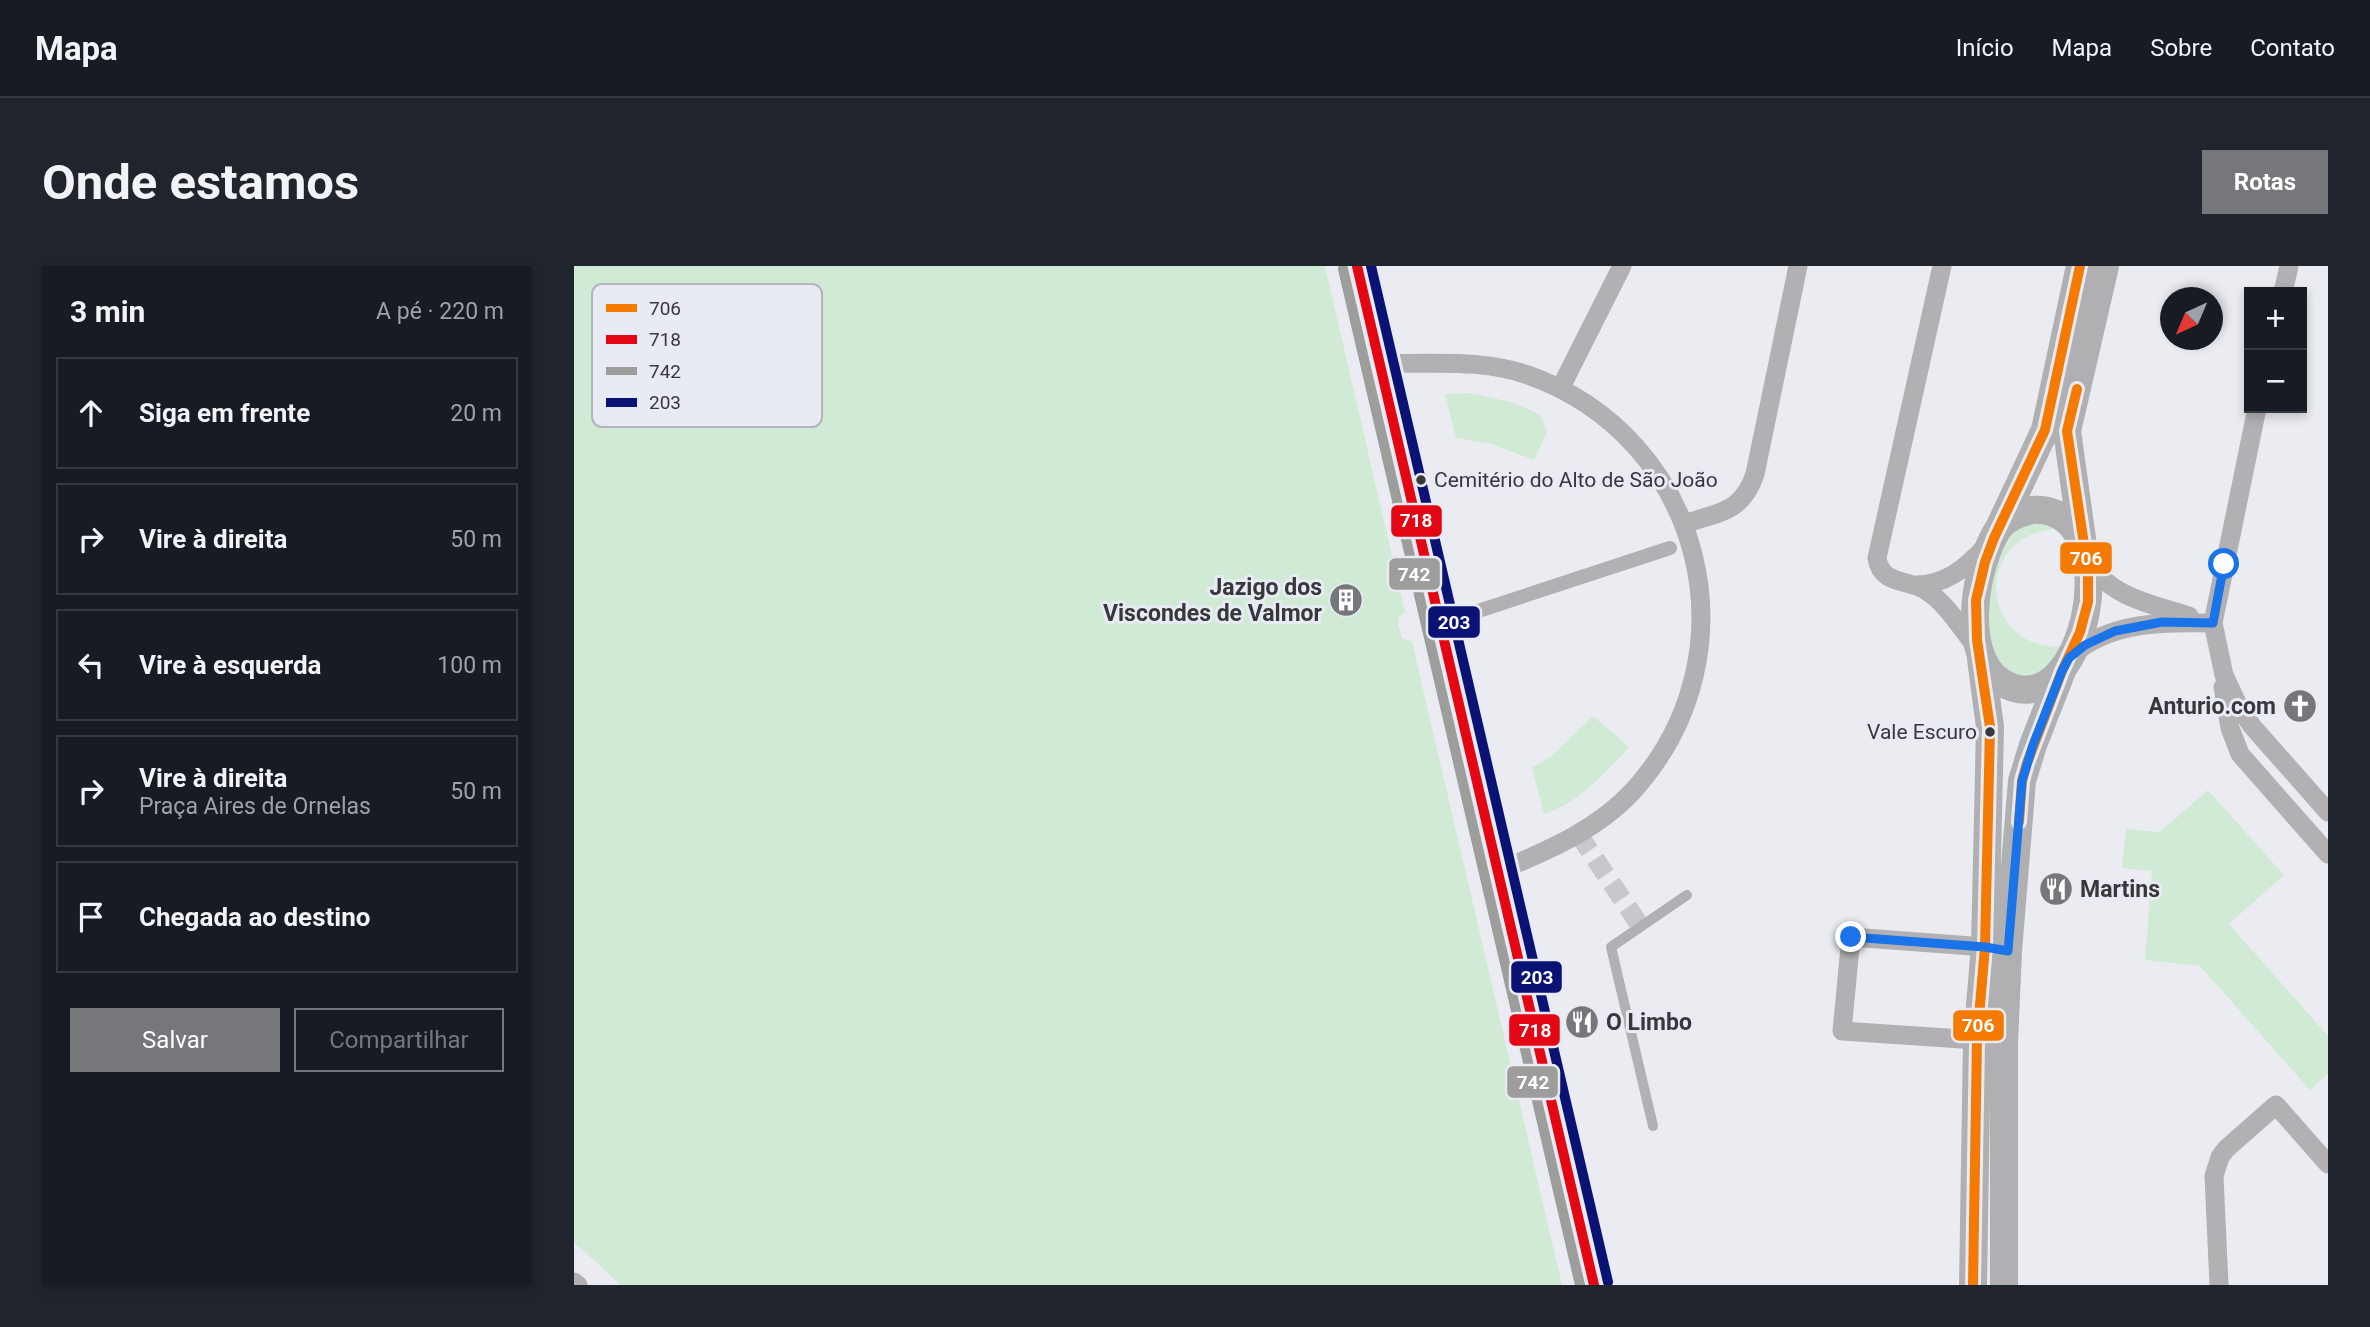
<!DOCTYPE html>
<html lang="pt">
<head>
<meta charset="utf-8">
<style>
  :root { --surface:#171b24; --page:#20242c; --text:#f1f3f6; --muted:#9ea1a6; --line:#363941; --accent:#76777b }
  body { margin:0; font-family:Roboto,sans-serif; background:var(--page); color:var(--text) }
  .controls { position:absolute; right:21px; top:21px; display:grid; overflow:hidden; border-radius:0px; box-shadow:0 4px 10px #0003 }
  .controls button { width:63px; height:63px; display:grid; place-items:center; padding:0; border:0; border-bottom:2px solid var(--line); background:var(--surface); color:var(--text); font:35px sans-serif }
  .compass { position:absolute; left:1586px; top:21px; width:63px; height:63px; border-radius:50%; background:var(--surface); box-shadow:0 4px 10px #0003; rotate:224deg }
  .stop { position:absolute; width:21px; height:21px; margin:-16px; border:5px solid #1a73e8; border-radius:50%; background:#fff }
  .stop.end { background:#1a73e8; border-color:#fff; box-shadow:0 2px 7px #0008 }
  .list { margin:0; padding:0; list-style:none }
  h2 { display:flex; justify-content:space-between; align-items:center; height:91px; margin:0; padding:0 28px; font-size:30px }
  h2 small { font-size:23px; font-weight:400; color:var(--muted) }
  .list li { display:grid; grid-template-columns:46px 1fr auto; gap:21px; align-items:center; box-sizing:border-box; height:112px; margin:0 14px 14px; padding:0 14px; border:2px solid var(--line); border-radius:0px }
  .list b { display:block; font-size:26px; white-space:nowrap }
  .list p { margin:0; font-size:23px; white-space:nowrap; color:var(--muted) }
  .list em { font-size:23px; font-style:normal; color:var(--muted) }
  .actions { display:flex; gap:14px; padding:21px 28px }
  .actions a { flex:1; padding:16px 0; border:2px solid var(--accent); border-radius:0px; text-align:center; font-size:24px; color:var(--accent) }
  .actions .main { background:var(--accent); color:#fff }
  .icon { flex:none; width:38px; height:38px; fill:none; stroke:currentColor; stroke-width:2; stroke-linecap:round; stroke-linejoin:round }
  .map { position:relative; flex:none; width:1754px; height:1019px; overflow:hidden; border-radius:0px }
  header { display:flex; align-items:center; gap:42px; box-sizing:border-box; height:98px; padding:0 35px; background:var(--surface); border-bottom:2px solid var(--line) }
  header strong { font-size:33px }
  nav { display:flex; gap:38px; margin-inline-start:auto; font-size:24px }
  .intro { display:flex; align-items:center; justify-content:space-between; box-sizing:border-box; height:168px; padding:0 42px }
  h1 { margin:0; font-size:49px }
  .button { padding:18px 32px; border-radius:0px; background:var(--accent); color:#fff; font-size:24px; font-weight:700 }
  main { display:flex; gap:42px; padding:0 42px }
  aside { flex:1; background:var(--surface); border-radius:0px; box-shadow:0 4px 10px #0003 }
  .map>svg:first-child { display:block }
  .green { fill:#d0ead5 }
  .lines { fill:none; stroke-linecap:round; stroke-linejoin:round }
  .minor-tunnel { stroke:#c7c8cd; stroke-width:19; stroke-dasharray:19 10; stroke-linecap:butt }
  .service { stroke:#b2b0b3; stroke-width:10 }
  .pedestrian { stroke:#b2b0b3; stroke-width:14 }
  .minor { stroke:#b2b0b3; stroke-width:19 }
  .tertiary { stroke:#b2b0b3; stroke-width:24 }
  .secondary { stroke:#b0b0b2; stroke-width:28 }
  .bus-1-casing { stroke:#e8ebf4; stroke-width:16 }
  .bus-2-casing { stroke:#e8ebf4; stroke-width:16 }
  .bus-3-casing { stroke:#e8ebf4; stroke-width:16 }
  .bus-4-casing { stroke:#e8ebf4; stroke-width:16 }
  .bus-1 { stroke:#f57a03; stroke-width:10 }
  .bus-2 { stroke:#e30613; stroke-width:10 }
  .bus-3 { stroke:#9d9d9c; stroke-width:10 }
  .bus-4 { stroke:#0a1274; stroke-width:10 }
  .route { stroke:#1a73e8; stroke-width:9 }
  .bus-dot { fill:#37383b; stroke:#e8ebf4; stroke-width:2.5 }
  .labels { text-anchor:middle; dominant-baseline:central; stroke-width:6; stroke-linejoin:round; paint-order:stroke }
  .bus-label { font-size:21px; fill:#37383b; stroke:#e8ebf4; text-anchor:start }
  .poi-label { font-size:23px; font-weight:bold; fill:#37383b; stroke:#e8ebf4; text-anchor:end }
  .key { fill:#e8ebf4; stroke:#b3b5bc; stroke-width:2 }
  .key-label { font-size:19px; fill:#37383b }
  .line-badge { stroke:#e8ebf4; stroke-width:2.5 }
  .badge-label { font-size:19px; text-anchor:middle; font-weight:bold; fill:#fff }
</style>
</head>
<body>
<header>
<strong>Mapa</strong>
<nav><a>Início</a><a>Mapa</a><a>Sobre</a><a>Contato</a></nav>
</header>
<div class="intro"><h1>Onde estamos</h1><a class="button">Rotas</a></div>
<main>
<aside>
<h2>3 min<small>A pé · 220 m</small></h2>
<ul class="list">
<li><svg class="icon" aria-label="ahead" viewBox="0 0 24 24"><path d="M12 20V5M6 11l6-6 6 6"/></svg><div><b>Siga em frente</b></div><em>20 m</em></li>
<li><svg class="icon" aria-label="right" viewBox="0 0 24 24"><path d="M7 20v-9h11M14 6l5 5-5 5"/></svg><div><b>Vire à direita</b></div><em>50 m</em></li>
<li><svg class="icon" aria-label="left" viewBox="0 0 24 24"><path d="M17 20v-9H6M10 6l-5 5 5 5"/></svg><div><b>Vire à esquerda</b></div><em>100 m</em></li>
<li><svg class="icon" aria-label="right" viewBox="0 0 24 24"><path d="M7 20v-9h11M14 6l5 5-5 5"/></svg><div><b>Vire à direita</b><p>Praça Aires de Ornelas</p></div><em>50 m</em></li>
<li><svg class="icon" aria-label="arrive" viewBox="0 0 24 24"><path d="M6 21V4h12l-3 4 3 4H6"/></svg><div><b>Chegada ao destino</b></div></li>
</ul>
<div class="actions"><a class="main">Salvar</a><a>Compartilhar</a></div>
</aside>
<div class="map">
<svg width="1754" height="1019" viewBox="0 0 1754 1019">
  <rect width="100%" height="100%" fill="#ebecf1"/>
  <path class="green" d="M 0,0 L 751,0 L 831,346 L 825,351 L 824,359 L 828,372 L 838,376 L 988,1019 L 47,1019 L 0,976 Z
    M 896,127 L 941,137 L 966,149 L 973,166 L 960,194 L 917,178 L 882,172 L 871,128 Z
    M 1458,255 L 1483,263 C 1400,267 1403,381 1486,381 L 1477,398 L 1464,411 L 1437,411 L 1420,390 L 1413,354 L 1419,304 L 1441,264 Z
    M 1019,450 L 1055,481 C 1031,507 1005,537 970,548 L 958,502 L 978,490 Z
    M 1634,524 L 1710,609 L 1655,658 L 1754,770 L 1754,808 L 1736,824 L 1626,700 L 1571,694 L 1578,605 L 1548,602 L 1552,563 L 1586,566 Z"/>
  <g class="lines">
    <path class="minor-tunnel" d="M 1005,569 L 1067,661"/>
    <path class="service" d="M 1079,860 L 1037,681 L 1113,629"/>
    <path class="pedestrian" d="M 892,349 L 1096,282"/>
    <path class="minor" d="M 1368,0 L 1303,292 C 1307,319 1333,313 1351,324 C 1372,336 1388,364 1403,382
      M 1709,26 L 1715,0
      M 807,97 C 856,99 906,92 954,109 C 1129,171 1184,387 1059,525 C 1022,565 972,585 923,606
      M 986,123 L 1048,0
      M 1683,142 L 1639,357 L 1650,409 L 1664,439 L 1678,460 L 1754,546
      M 1110,258 C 1145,246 1168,247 1181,208 L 1224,0
      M 1513,293 C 1534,331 1577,338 1615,350
      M 1339,319 C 1371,320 1392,302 1412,280
      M 1498,389 C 1537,355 1591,356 1639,357
      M 1649,421 L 1656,462 L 1666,488 L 1754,588
      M 1403,774 L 1268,765 L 1277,671 L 1411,681
      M 0,1016 L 4,1019
      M 1645,1019 L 1640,910 L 1646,891 L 1652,883 L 1702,839 L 1754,898"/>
    <path class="tertiary" d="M 783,0 C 865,339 941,679 1020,1019"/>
    <path class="secondary" d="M 1457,244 C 1558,236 1512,469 1427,416 C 1385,389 1401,297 1425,262 C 1433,251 1445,248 1457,244 Z
      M 1425,262 L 1471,164 L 1506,0
      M 1508,273 L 1493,165 L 1531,0
      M 1399,1019 L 1403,774 L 1411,681 L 1416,461 L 1407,393
      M 1430,1019 L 1430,777 L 1434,685 L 1448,515 L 1459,479 L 1488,405"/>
    <g class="bus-1-casing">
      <path id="bus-1" d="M 1445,556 L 1448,515 L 1453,497 L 1488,405 L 1506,366 L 1514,336 L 1514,305 L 1493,165 L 1503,123
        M 1399,1019 L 1403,774 L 1411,681 L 1416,461 L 1403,374 L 1402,334 L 1411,296 L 1420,272 L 1471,164 L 1506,0"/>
    </g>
    <g class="bus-2-casing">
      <path id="bus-2" d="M 783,0 L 1020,1019"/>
    </g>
    <g class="bus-3-casing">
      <path id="bus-3" d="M 769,3 L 1006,1019"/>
    </g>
    <g class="bus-4-casing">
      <path id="bus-4" d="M 797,0 L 1034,1016"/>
    </g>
    <use href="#bus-1" class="bus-1"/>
    <use href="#bus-2" class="bus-2"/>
    <use href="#bus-3" class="bus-3"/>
    <use href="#bus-4" class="bus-4"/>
  </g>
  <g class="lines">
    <path class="route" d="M 1277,671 L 1411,681 L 1434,685 L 1448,515 L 1459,479 L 1488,405 L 1495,392 L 1511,379 L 1541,365 L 1588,356 L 1639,357 L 1650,298"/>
  </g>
  <defs>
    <g id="building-disc" transform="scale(1.75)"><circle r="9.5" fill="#76777b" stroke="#e8ebf4"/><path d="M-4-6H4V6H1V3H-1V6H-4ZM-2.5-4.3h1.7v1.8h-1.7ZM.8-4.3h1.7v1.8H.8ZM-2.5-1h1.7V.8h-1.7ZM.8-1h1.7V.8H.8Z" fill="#fff"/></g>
    <g id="church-disc" transform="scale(1.75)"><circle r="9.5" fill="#76777b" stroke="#e8ebf4"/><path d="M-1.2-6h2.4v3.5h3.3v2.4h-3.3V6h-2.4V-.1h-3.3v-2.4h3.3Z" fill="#fff"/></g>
    <g id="restaurant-disc" transform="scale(1.75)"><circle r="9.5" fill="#76777b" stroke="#e8ebf4"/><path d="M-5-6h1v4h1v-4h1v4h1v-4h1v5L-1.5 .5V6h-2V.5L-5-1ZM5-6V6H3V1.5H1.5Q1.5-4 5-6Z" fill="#fff"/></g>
  </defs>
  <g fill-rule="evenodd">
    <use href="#building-disc" x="772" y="334"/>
    <use href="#church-disc" x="1726" y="440"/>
    <use href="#restaurant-disc" x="1482" y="623"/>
    <use href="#restaurant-disc" x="1008" y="756"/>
  </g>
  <g class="bus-dot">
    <circle cx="847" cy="214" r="6"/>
    <circle cx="1416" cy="466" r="6"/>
  </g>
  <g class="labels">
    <g class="bus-label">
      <text x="860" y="214">Cemitério do Alto de São João</text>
      <text x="1403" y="466" text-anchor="end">Vale Escuro</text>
    </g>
    <g class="poi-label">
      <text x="748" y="321">Jazigo dos<tspan x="748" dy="26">Viscondes de Valmor</tspan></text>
      <text x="1702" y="440">Anturio.com</text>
      <text x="1506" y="623" text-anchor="start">Martins</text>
      <text x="1032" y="756" text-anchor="start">O Limbo</text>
    </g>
  </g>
  <rect x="18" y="18" width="230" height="143" rx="10" class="key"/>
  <rect x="32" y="38" width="31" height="8" fill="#f57a03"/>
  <rect x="32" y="69" width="31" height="9" fill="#e30613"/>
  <rect x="32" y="101" width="31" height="8" fill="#9d9d9c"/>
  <rect x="32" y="132" width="31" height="9" fill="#0a1274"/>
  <g class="key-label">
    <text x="75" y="49">706</text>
    <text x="75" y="80">718</text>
    <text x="75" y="112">742</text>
    <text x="75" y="143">203</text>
  </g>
  <g class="line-badge">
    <rect x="816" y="238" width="53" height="34" rx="7" fill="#e30613"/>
    <rect x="1485" y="275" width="54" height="34" rx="7" fill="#f57a03"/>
    <rect x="814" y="291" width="53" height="34" rx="7" fill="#9d9d9c"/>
    <rect x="853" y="339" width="54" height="34" rx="7" fill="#0a1274"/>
    <rect x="936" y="694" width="53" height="34" rx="7" fill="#0a1274"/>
    <rect x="1378" y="743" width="53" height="33" rx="7" fill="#f57a03"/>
    <rect x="934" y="747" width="53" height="34" rx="7" fill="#e30613"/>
    <rect x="932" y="799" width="53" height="34" rx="7" fill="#9d9d9c"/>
  </g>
  <g class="badge-label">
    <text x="842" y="261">718</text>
    <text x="1512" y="299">706</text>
    <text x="840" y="315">742</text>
    <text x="880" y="363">203</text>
    <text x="963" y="718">203</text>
    <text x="1404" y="766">706</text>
    <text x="961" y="771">718</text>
    <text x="959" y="823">742</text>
  </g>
</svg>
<div class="controls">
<button>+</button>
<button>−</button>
</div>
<svg class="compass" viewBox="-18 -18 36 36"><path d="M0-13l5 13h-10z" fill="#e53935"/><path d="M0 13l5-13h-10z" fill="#9ea1a6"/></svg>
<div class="stop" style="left:1650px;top:298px"></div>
<div class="stop end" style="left:1277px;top:671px"></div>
</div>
</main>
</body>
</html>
